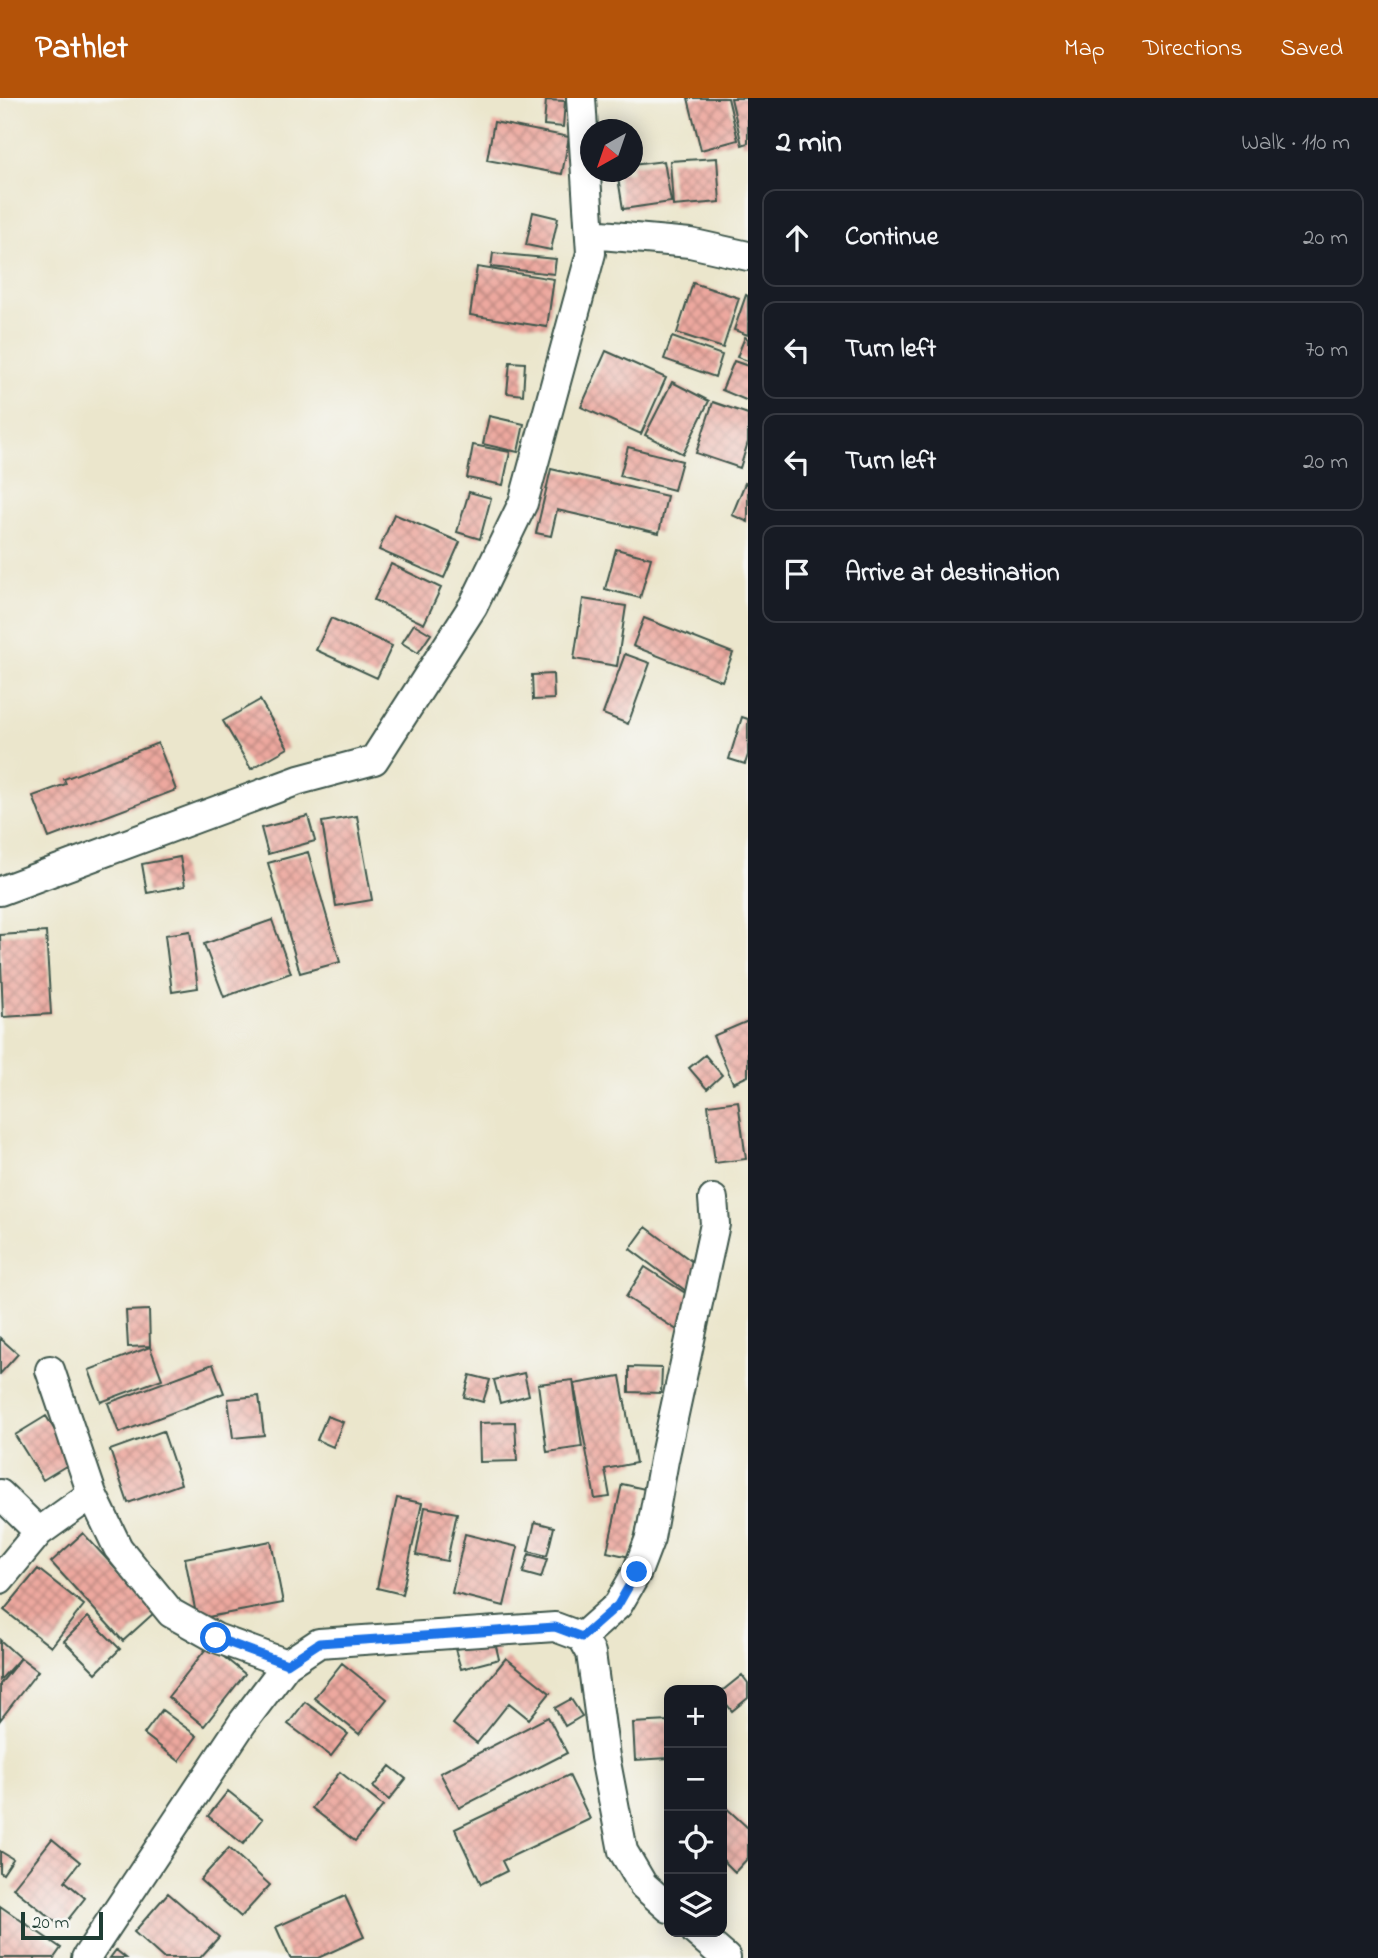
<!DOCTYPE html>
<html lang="en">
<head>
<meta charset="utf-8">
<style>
  :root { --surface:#171b24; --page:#20242c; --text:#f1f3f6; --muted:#9ea1a6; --line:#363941; --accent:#b45309 }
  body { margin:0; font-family:"Indie Flower",sans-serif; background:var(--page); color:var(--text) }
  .controls { position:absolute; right:21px; bottom:21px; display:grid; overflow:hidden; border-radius:14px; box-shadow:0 4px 18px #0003 }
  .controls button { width:63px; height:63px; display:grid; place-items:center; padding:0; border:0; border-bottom:2px solid var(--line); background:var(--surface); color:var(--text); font:35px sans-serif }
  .compass { position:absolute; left:580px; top:21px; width:63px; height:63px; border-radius:50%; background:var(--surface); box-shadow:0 4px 18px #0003; rotate:220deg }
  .scale { position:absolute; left:21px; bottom:18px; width:82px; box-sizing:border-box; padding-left:7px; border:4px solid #1f3d34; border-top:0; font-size:19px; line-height:24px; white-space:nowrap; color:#1f3d34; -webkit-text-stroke:5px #f6f6f2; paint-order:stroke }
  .stop { position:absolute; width:21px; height:21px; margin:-16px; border:5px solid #1a73e8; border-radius:50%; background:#fff }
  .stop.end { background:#1a73e8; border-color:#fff; box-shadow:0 2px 7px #0008 }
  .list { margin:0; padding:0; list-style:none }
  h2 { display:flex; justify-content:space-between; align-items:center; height:91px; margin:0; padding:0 28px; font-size:30px }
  h2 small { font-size:23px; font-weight:400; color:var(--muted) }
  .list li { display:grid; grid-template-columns:46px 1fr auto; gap:21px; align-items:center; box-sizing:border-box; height:98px; margin:0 14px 14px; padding:0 14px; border:2px solid var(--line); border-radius:14px }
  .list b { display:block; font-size:26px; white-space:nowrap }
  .list em { font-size:23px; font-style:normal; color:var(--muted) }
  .icon { flex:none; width:38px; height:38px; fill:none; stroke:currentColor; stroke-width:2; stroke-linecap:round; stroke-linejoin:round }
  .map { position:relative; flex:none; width:748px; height:1860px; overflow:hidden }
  header { display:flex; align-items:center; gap:42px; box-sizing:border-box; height:98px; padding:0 35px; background:var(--accent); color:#fff }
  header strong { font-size:33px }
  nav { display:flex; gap:38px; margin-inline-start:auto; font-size:24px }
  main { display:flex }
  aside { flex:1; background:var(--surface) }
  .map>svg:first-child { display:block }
  .building { fill:url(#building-cross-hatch) }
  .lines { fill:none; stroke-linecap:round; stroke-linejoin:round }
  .minor-casing { stroke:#3e564b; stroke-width:32 }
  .minor { stroke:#fff; stroke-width:28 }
  .route { stroke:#1a73e8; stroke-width:9 }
</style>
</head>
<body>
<header>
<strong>Pathlet</strong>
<nav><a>Map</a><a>Directions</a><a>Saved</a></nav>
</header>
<main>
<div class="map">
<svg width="748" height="1860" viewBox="0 0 748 1860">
  <defs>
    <pattern id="building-cross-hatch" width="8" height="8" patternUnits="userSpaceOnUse" patternTransform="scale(1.75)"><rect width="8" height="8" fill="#eda89f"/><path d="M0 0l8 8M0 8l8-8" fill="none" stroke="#bf8a82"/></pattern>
  </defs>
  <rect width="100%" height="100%" fill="#f6f6f2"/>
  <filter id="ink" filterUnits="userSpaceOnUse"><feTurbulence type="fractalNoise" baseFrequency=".0143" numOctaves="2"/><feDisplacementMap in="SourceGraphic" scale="14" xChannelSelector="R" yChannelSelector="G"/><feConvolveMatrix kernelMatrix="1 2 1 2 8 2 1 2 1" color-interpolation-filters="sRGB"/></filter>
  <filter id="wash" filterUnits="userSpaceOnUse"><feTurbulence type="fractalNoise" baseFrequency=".00686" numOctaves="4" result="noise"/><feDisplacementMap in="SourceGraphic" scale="28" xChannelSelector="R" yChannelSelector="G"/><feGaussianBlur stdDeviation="1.57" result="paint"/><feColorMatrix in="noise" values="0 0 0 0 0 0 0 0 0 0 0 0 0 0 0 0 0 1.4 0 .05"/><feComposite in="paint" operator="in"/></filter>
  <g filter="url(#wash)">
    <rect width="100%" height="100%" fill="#ebe6cc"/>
    <g id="blocks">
      <path class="building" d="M 688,0 L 728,0 L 738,42 L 701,52 Z
        M 731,0 L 748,0 L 748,45 L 742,47 Z
        M 546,2 L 565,3 L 563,29 L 544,27 Z
        M 494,24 L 569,39 L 562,76 L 487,62 Z
        M 717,60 L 720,104 L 673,108 L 670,63 Z
        M 664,63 L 671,104 L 623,111 L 617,74 L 632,74 L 632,67 Z
        M 533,114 L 558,120 L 551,152 L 526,147 Z
        M 493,155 L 556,161 L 554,176 L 491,169 Z
        M 477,169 L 554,181 L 547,229 L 470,217 Z
        M 693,185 L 739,200 L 723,250 L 677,235 Z
        M 746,197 L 748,198 L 748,237 L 734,232 Z
        M 672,239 L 722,257 L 715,279 L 664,261 Z
        M 745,239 L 748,241 L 748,263 L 737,259 Z
        M 606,253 L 666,280 L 641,336 L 581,309 Z
        M 734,263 L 748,268 L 748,303 L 722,292 Z
        M 510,264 L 525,265 L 523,297 L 507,295 Z
        M 672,284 L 709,303 L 683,356 L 645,337 Z
        M 713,304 L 748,316 L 748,344 L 740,370 L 696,355 Z
        M 489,318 L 524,326 L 518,354 L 483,346 Z
        M 473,347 L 510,354 L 503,387 L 467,380 Z
        M 628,349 L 682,363 L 674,392 L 620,378 Z
        M 551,371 L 667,398 L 659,435 L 557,412 L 551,438 L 536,435 Z
        M 745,385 L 748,386 L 748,424 L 732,417 Z
        M 469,394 L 491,400 L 480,441 L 457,434 Z
        M 394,416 L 460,444 L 444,480 L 379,452 Z
        M 616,451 L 651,460 L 640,500 L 605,491 Z
        M 391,466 L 441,490 L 424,526 L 374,502 Z
        M 583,501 L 626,508 L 617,568 L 574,561 Z
        M 331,520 L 392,548 L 377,580 L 316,552 Z
        M 644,520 L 733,555 L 722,583 L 633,548 Z
        M 414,526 L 431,536 L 418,555 L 402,545 Z
        M 625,556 L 650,565 L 628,626 L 603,616 Z
        M 553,576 L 554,601 L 533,602 L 532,577 Z
        M 260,602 L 288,650 L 251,671 L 223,623 Z
        M 742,619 L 748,621 L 748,657 L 745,666 L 729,661 Z
        M 158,645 L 176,692 L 49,740 L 33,698 L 66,686 L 64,681 Z
        M 308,718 L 315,743 L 268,756 L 261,730 Z
        M 357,718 L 372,802 L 336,808 L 322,724 Z
        M 308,754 L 340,864 L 300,875 L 268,765 Z
        M 180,759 L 185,788 L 147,795 L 142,766 Z
        M 272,822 L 291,875 L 224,899 L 204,846 Z
        M 190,833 L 198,890 L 172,894 L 165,837 Z
        M 46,834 L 51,916 L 3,919 L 0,837 Z
        M 748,923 L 748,978 L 733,985 L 713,938 Z
        M 705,957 L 722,977 L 707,991 L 689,970 Z
        M 738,1003 L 746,1061 L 715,1065 L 708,1007 Z
        M 646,1129 L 702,1171 L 686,1193 L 630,1151 Z
        M 645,1169 L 696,1202 L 677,1232 L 626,1199 Z
        M 149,1212 L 150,1248 L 128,1249 L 126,1213 Z
        M 0,1240 L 18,1256 L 0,1276 Z
        M 150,1249 L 162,1281 L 101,1304 L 89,1272 Z
        M 213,1266 L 224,1295 L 119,1335 L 108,1305 Z
        M 629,1269 L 662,1270 L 661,1295 L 629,1294 Z
        M 524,1275 L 529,1297 L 500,1305 L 494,1282 Z
        M 470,1277 L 490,1282 L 483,1304 L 464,1299 Z
        M 620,1278 L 636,1365 L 605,1371 L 610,1399 L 595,1401 L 574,1286 Z
        M 573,1282 L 582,1349 L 547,1354 L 538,1286 Z
        M 259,1298 L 264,1337 L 233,1340 L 228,1301 Z
        M 46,1318 L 74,1363 L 43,1382 L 15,1337 Z
        M 327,1318 L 343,1324 L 333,1349 L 317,1342 Z
        M 515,1324 L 517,1363 L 480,1364 L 479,1325 Z
        M 163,1333 L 181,1386 L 128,1405 L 110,1352 Z
        M 622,1386 L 645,1391 L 630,1459 L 607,1454 Z
        M 397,1400 L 422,1405 L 402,1496 L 377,1490 Z
        M 425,1409 L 457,1415 L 447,1463 L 416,1457 Z
        M 535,1424 L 554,1429 L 547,1458 L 528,1453 Z
        M 83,1435 L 155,1514 L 123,1543 L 51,1464 Z
        M 465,1436 L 518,1449 L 504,1508 L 452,1495 Z
        M 271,1443 L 283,1505 L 197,1521 L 185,1460 Z
        M 529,1456 L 547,1461 L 541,1480 L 523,1475 Z
        M 38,1471 L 84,1507 L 51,1549 L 4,1512 Z
        M 88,1519 L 120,1551 L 96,1575 L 64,1543 Z
        M 494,1540 L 499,1561 L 461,1571 L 455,1551 Z
        M 0,1542 L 20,1560 L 0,1582 Z
        M 209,1547 L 245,1576 L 204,1628 L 168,1599 Z
        M 21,1560 L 38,1573 L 0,1622 L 0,1586 Z
        M 506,1560 L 550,1595 L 529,1621 L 509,1605 L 477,1645 L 453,1626 Z
        M 342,1565 L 387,1601 L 359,1636 L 314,1600 Z
        M 742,1577 L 748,1585 L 748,1600 L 732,1613 L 722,1600 L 722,1593 Z
        M 571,1601 L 582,1618 L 565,1628 L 555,1610 Z
        M 305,1604 L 348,1636 L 331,1658 L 288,1626 Z
        M 162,1612 L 197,1638 L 179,1663 L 144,1636 Z
        M 548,1619 L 567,1655 L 459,1710 L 440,1675 Z
        M 669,1623 L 669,1660 L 635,1662 L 633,1625 Z
        M 390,1668 L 406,1681 L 389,1702 L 373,1689 Z
        M 340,1674 L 383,1708 L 355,1743 L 312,1710 Z
        M 569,1677 L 590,1721 L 502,1763 L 507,1773 L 481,1786 L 455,1731 Z
        M 228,1693 L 263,1721 L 243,1746 L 208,1718 Z
        M 722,1706 L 748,1730 L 748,1760 L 735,1774 L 722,1761 Z
        M 52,1741 L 80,1764 L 65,1783 L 85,1800 L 62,1829 L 13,1790 Z
        M 229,1750 L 270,1787 L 241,1819 L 200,1782 Z
        M 0,1753 L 13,1761 L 3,1776 L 0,1774 Z
        M 168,1795 L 219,1839 L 200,1860 L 163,1860 L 134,1834 Z
        M 345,1798 L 364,1839 L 318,1860 L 290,1860 L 276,1829 Z
        M 0,1808 L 61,1850 L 54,1860 L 0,1860 Z
        M 116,1852 L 126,1860 L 110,1860 Z"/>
    </g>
  </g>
  <g filter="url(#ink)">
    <use href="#blocks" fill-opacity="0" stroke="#3e564b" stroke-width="2"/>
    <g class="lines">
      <g class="minor-casing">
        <path id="minor" d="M 590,136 L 690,145 L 748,158
          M 0,793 L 299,682 L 374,662 L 473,508 L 523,405 L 591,155 L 581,0
          M 50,1272 L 92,1396 L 118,1450 L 171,1515 L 216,1540 L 287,1566
          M 0,1396 L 39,1434
          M 0,1481 L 39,1434 L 92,1396
          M 582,1539 L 618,1507 L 637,1474 L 650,1440 L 664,1362 L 715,1126 L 713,1101
          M 696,1834 L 726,1860
          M 86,1860 L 243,1624 L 287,1566 L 319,1545 L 555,1529 L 582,1539 L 591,1555 L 605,1659 L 623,1753 L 643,1787 L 669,1810"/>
      </g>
      <use href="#minor" class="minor"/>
    </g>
  </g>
  <g class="lines" filter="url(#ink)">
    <path class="route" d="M 216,1540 L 287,1566 L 319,1545 L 555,1529 L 582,1539 L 618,1507 L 637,1474"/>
  </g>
</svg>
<div class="controls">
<button>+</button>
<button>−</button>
<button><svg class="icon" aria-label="locate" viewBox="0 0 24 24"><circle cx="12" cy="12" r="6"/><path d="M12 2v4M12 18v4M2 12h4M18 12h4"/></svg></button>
<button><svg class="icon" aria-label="layers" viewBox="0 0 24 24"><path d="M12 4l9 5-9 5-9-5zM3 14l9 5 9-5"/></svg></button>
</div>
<svg class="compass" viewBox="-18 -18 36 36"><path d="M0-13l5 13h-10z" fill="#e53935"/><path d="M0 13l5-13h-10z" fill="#9ea1a6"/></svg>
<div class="scale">20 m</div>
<div class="stop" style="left:216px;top:1540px"></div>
<div class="stop end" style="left:637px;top:1474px"></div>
</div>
<aside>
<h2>2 min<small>Walk · 110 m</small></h2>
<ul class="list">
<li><svg class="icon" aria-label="ahead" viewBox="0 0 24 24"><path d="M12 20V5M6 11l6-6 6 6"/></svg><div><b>Continue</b></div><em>20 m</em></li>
<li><svg class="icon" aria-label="left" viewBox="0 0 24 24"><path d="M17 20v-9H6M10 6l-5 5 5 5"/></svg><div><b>Turn left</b></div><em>70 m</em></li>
<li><svg class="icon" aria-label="left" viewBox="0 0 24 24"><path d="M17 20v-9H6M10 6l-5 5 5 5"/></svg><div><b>Turn left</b></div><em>20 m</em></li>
<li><svg class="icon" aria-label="arrive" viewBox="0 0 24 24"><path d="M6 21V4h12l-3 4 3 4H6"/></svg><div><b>Arrive at destination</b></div></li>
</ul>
</aside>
</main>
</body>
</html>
